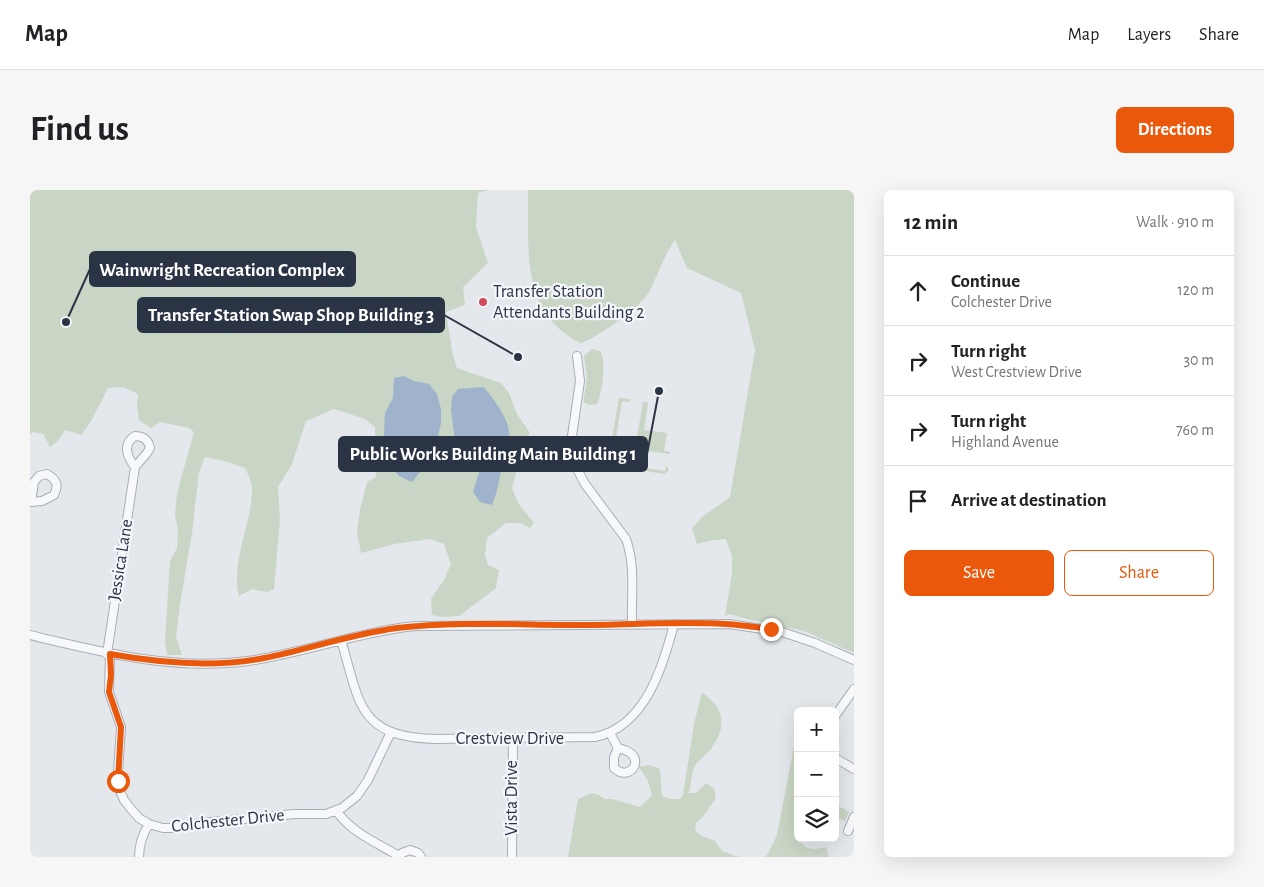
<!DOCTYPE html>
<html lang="en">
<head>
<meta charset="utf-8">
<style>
  :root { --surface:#fff; --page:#f6f6f6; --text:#202124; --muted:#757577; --line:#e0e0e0; --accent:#ea580c }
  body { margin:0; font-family:"Alegreya Sans",sans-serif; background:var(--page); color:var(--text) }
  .controls { position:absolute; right:15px; bottom:15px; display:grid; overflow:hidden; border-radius:8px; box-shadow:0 5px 20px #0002 }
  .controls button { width:45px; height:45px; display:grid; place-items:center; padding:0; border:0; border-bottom:1px solid var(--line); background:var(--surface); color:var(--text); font:25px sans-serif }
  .stop { position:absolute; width:15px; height:15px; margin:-11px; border:4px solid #ea580c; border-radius:50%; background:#fff }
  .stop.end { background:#ea580c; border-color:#fff; box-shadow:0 1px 5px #0008 }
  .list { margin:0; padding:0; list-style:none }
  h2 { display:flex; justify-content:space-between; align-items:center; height:65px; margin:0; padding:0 20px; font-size:21px }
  h2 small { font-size:16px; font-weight:400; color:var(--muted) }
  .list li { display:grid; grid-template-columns:32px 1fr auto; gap:15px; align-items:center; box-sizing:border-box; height:70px; padding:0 20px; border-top:1px solid var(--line) }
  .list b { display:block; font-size:19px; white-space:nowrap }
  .list p { margin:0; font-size:16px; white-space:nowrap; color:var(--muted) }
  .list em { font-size:16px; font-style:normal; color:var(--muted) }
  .actions { display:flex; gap:10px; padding:15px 20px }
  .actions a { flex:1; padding:11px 0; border:1px solid var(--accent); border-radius:8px; text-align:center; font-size:18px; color:var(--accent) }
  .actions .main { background:var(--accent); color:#fff }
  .icon { flex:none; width:28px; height:28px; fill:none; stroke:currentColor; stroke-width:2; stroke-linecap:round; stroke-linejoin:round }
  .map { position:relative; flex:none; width:824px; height:667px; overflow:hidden; border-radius:8px }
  header { display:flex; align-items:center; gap:30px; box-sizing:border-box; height:70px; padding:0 25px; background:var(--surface); border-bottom:1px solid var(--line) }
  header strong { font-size:24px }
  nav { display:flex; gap:28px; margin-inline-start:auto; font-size:18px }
  .intro { display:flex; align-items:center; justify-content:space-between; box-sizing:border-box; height:120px; padding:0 30px }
  h1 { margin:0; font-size:35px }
  .button { padding:12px 22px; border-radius:8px; background:var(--accent); color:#fff; font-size:18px; font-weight:700 }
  main { display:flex; gap:30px; padding:0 30px }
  aside { flex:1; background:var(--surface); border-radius:8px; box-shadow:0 5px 20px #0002 }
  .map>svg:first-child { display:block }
  .green { fill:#c9d6c5 }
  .water { fill:#9fb4cc }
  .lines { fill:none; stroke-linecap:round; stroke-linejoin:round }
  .minor-casing { stroke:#a9aeb7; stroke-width:10 }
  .minor { stroke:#f7f8fa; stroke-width:8 }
  .route { stroke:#ea580c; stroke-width:6 }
  .poi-dot { fill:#d1495b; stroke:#f4f6f9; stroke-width:2 }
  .labels { text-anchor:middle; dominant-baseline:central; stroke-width:4.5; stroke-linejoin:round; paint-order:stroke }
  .poi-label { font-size:18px; fill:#2b3445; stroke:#f4f6f9; text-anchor:start }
  .street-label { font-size:18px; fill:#2b3445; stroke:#f4f6f9 }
  .leader { fill:none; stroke:#2b3445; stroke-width:2 }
  .callout-dot { fill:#2b3445; stroke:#f4f6f9; stroke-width:2 }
  .callout { fill:#2b3445; stroke:#2b3445; stroke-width:2 }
  .callout-label { font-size:19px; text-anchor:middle; font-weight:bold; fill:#fff }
</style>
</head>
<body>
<header>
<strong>Map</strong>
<nav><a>Map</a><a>Layers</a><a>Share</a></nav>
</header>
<div class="intro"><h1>Find us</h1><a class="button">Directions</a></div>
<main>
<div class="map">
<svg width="824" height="667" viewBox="0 0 824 667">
  <rect width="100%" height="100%" fill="#e4e7ec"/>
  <path class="green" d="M 0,0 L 458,0 L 448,3 L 446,37 L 458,73 L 433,97 L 435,115 L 416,122 L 423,166 L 427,178 L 471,193 L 479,203 L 487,224 L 500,243 L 491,256 L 490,269 L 482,298 L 488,313 L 504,333 L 500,338 L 491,333 L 476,333 L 457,348 L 455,365 L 458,375 L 469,380 L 466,398 L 429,426 L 412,427 L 402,425 L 401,409 L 414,390 L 421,374 L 414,354 L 400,349 L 364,354 L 331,363 L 327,342 L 330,320 L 337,292 L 346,287 L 345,237 L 335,229 L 304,219 L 276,231 L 262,274 L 248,297 L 250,330 L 244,399 L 237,402 L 222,399 L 209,406 C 200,372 223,332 222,297 C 221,291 218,284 215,278 L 194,271 L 175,267 L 169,282 L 162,343 L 150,414 L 146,447 L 152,465 L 137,465 L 135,449 L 140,371 L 147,358 L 148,341 L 145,325 L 147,303 L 164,242 L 159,238 L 130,232 L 121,238 L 109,230 L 107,214 L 108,204 L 93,197 L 78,198 L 60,233 L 51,245 L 35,240 L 28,251 L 20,257 L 13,244 L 4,242 L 0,244 Z
    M 498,0 L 824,0 L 824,463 L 774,441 L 717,429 L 700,424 L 695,426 L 702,383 L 702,366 L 696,349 L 683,350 L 667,354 L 662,339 L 672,327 L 700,307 L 725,160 L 711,103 L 657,78 L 645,50 C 634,65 628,85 619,102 C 610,118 568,147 551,153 C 489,124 499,56 498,0 Z
    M 562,159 L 570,161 C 577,172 572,202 567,214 C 562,215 558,216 554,212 C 553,206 556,201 556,195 C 558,185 555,176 554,166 Z
    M 589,208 L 600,209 L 599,212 L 592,211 L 585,254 L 592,256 L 591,262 L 588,262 L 582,257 L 581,253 Z
    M 613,212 L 618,212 L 614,240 L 637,243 L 634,261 L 640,262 L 640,264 L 605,259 Z
    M 598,270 L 603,271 L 602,276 L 635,281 L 636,275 L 639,280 L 635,284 L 601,279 L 597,274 Z
    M 672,502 C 694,518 698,536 681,559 C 677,565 667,570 665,576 C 661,583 661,595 659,603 L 666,603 L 676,593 L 684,599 L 686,608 L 672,628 L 666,633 L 665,640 L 672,646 L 685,651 L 692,661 L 709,667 L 538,667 L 548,609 L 562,603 L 569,605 L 575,609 L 582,609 L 610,617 L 622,605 L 618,591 L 609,577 L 619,575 L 630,579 L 632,606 L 641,609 L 650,609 L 653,605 L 664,534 Z
    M 768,535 L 768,629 C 762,642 769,657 783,659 C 787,659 792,658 796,657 L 799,667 L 736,667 L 747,645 Z
    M 805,614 L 819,622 L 815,631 L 805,627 Z"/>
  <path class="water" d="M 374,186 L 384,191 L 399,194 L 407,204 L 411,219 L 411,233 L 404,265 L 382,292 L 369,286 L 357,273 L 353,262 L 355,223 L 363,208 L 364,188 Z
    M 454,197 C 465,212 483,232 479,252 C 477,258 473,264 473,270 C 470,286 468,301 462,315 L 450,312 L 443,302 L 451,276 L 447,269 L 426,260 L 421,220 L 422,207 L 428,199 Z"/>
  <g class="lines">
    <g class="minor-casing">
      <path id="minor" d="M 547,166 L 550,191 L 542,246 L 543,263 L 547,279 L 555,294 L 596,349 C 606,377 601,406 602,434
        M 105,246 C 113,246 118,249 120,258 L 117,263 L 105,277 C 97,267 92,254 105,246 Z
        M 17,284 C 27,290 29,295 24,305 L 12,311 L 1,312 L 4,292 L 9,286 Z
        M 0,445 C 71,462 144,481 218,471 C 274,463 328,442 385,436 L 699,434 L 752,442 L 785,453 L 824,470
        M 311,450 C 330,513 327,547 406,549 L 565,547 C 615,537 633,477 644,434
        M 77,464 L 105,277
        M 80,464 L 79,502 L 91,537 L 88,583 L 90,601 L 94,610 L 101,619 L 109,628 L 119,634 L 133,638 L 143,638 L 171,633 L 264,624 L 296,624 L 312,618 L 327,606 L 338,590 L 361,542
        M 805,526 L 824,499
        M 580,543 L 588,558 C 591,559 596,560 599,562 C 614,571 599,592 584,578 L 584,567 L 588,558
        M 805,568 L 824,579
        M 306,620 C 320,642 347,653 369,666
        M 818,641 L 824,627
        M 109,667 C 109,655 112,645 119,634
        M 368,667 L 372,663 L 380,660 L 388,663 L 391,667
        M 482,667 L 483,549"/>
    </g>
    <use href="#minor" class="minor"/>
  </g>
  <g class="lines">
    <path class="route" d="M 88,591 L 91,537 L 79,502 L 81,485 L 80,464 C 130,473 184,478 234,468 C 279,459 322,444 367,438 C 427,431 489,435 549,435 C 598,435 647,431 696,434 C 711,435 726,437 741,439"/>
  </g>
  <circle class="poi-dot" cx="453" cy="112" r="5"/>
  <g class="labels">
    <g class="poi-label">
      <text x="463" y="102">Transfer Station<tspan x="463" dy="21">Attendants Building 2</tspan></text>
    </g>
    <g class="street-label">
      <text transform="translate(91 370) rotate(-81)">Jessica Lane</text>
      <text x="480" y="549">Crestview Drive</text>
      <text transform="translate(482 608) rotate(-90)">Vista Drive</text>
      <text transform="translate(198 631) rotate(-6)">Colchester Drive</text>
    </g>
  </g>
  <path class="leader" d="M36 132L60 79M488 167L414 125M629 201L617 264"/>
  <g class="callout-dot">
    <circle cx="36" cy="132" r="5"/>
    <circle cx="488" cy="167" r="5"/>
    <circle cx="629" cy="201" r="5"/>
  </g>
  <g class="callout">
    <rect x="60" y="62" width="265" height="34" rx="5"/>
    <rect x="108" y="108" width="306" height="34" rx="5"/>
    <rect x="309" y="247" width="308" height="34" rx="5"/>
  </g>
  <g class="callout-label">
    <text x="192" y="86">Wainwright Recreation Complex</text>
    <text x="261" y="131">Transfer Station Swap Shop Building 3</text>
    <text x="463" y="270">Public Works Building Main Building 1</text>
  </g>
</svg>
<div class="controls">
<button>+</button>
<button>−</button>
<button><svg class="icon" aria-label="layers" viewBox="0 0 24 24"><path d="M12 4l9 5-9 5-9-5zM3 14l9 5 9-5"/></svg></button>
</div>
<div class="stop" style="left:88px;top:591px"></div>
<div class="stop end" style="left:741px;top:439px"></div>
</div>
<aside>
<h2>12 min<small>Walk · 910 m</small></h2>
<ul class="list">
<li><svg class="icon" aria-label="ahead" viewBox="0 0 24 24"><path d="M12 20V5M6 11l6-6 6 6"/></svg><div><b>Continue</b><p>Colchester Drive</p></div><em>120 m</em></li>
<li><svg class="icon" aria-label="right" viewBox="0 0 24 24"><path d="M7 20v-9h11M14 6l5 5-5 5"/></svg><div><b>Turn right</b><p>West Crestview Drive</p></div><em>30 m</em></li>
<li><svg class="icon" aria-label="right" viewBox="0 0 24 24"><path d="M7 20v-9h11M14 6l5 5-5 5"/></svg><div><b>Turn right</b><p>Highland Avenue</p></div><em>760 m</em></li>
<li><svg class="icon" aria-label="arrive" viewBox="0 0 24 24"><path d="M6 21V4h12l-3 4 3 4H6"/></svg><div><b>Arrive at destination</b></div></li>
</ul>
<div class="actions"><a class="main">Save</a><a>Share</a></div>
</aside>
</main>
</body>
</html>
